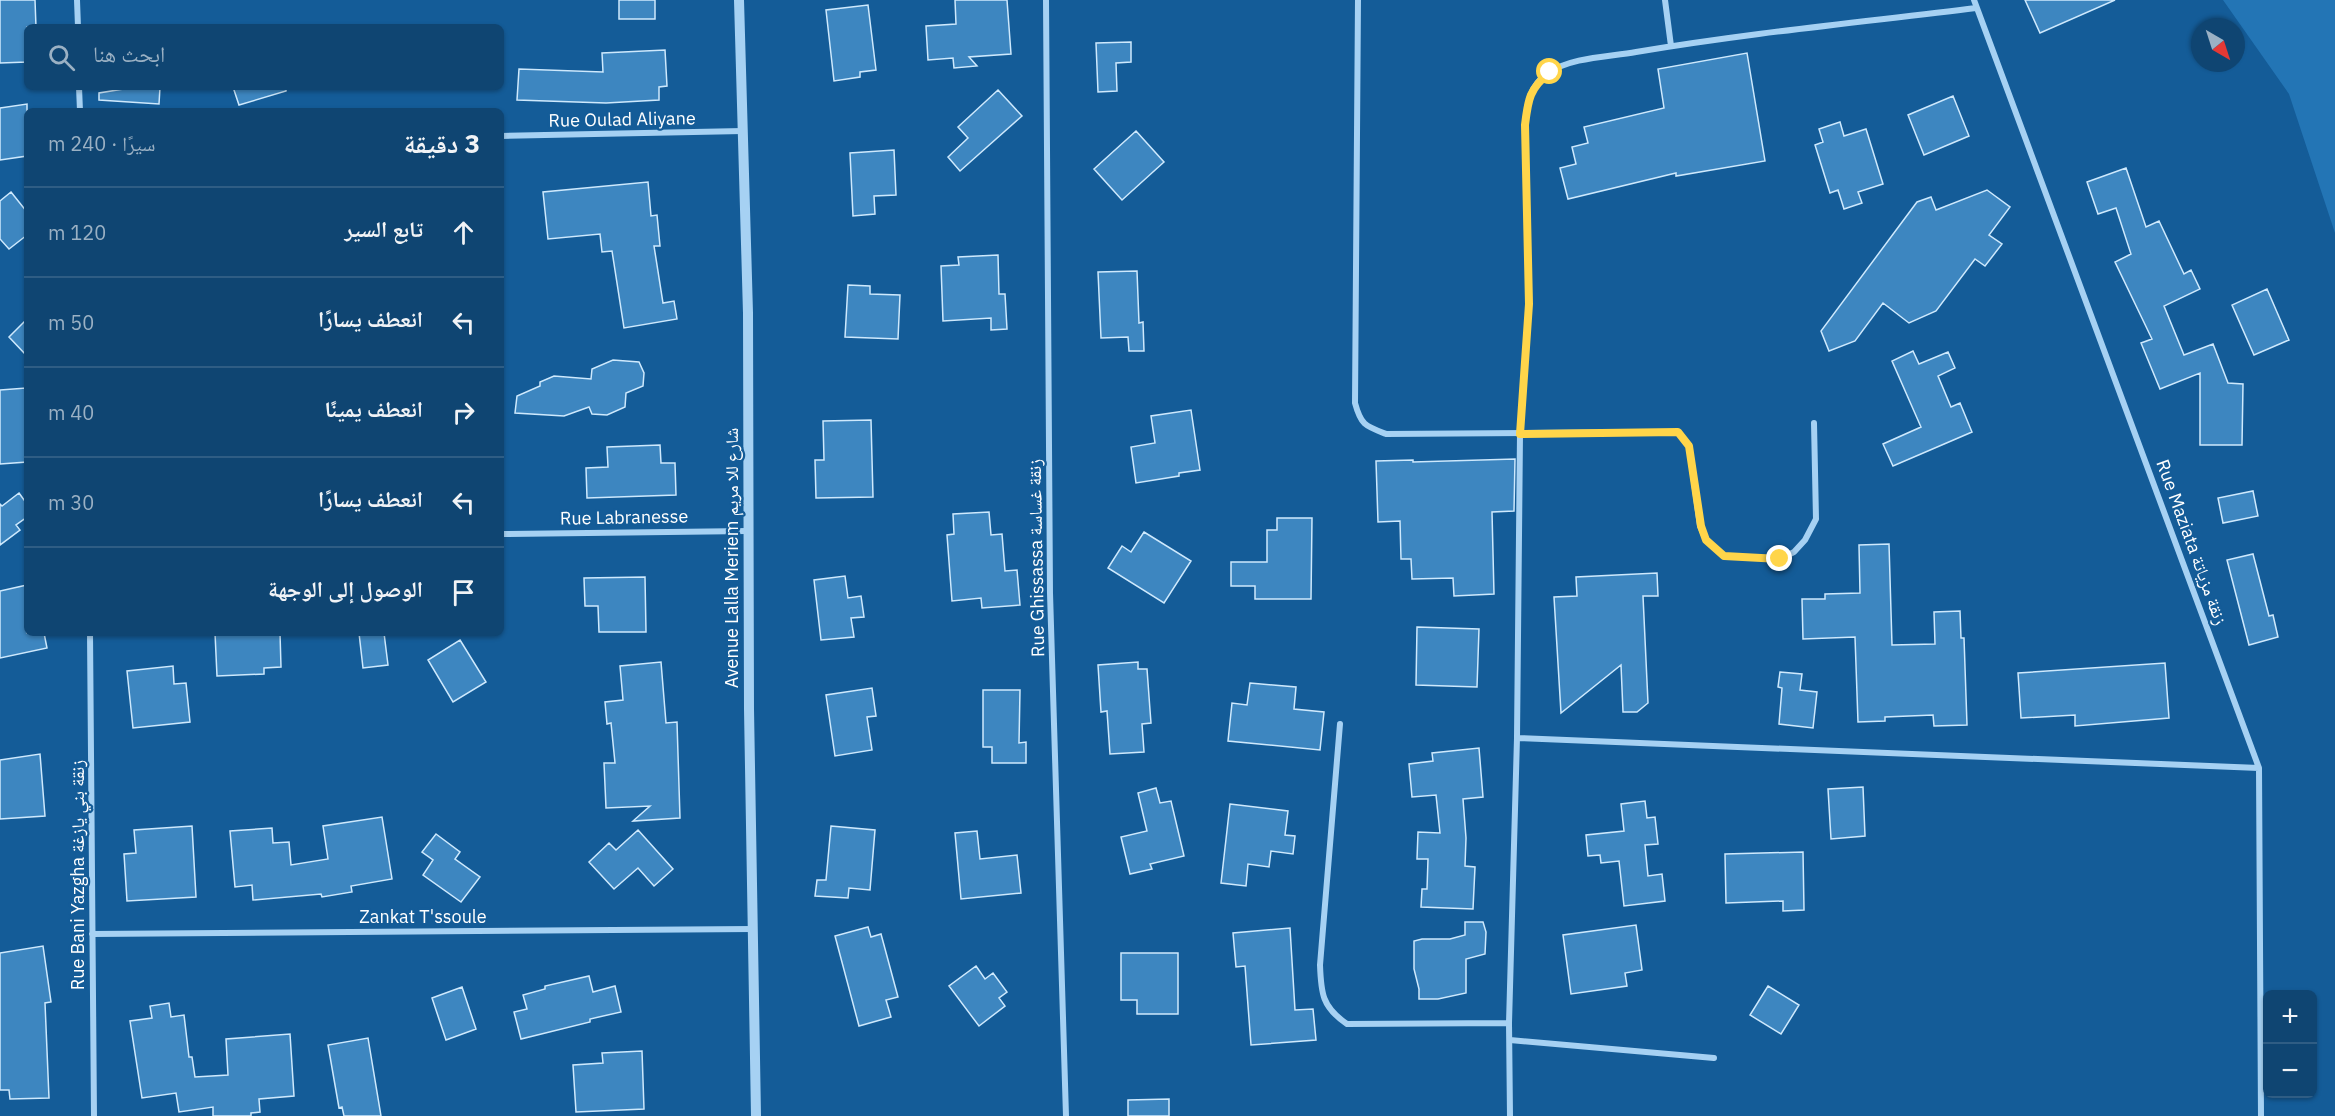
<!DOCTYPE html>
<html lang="ar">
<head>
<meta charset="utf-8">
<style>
  :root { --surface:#0f4572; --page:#1d4f7a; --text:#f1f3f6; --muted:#9bb1c4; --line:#2f5d84 }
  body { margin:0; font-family:"IBM Plex Sans","Noto Naskh Arabic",sans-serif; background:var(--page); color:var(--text); direction:rtl }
  .controls { position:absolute; right:18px; bottom:18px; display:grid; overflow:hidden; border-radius:9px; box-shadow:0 2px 4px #0004 }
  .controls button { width:54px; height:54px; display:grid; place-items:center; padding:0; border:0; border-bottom:2px solid var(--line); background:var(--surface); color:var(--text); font:30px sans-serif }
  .compass { position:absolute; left:2191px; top:18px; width:54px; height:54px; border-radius:50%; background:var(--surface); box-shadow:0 2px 4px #0004; rotate:141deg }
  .stop { position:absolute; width:18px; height:18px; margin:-14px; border:4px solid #ffd54a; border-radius:50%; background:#fff }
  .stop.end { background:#ffd54a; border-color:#fff; box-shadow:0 2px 6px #0008 }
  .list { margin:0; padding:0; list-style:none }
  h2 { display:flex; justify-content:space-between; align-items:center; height:78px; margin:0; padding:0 24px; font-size:26px }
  h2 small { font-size:20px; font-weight:400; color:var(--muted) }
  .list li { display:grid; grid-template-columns:39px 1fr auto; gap:18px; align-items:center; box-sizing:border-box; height:90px; padding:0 24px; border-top:2px solid var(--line) }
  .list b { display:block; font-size:22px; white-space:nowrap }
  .list em { font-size:20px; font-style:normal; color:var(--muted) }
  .icon { flex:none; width:33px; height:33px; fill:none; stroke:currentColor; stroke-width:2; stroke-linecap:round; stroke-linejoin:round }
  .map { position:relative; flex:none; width:2335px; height:1116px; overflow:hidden; direction:ltr }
  .search { position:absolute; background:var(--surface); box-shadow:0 2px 4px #0004; left:24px; top:24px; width:480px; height:66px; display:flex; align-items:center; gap:15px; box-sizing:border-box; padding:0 21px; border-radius:9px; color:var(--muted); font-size:22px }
  .panel { position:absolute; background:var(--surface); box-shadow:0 2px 4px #0004; left:24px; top:108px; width:480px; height:528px; border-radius:9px; direction:rtl }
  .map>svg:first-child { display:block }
  .green { fill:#2375b5 }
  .building { fill:#3d86c0; stroke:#cee9fd; stroke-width:1.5 }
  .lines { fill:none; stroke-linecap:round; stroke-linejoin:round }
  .minor { stroke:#a6d1f3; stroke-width:6 }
  .tertiary { stroke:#a6d1f3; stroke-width:10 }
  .route { stroke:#ffd54a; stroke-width:8 }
  .labels { text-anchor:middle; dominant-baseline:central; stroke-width:4.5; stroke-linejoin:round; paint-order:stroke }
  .street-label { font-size:18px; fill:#fff; stroke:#145c98 }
</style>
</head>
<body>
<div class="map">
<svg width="2335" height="1116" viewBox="0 0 2335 1116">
  <rect width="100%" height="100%" fill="#145c98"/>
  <path class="green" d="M 2223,0 L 2335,0 L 2335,233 L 2289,94 Z"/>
  <path class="building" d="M 0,0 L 35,0 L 36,27 L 27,27 L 27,62 L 0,63 Z
    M 619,0 L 655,0 L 655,19 L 619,19 Z
    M 955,0 L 1007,0 L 1011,54 L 969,57 L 977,66 L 954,68 L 953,58 L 928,60 L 926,26 L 956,24 Z
    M 2025,0 L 2115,0 L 2040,33 Z
    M 868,5 L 876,70 L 860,72 L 860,77 L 834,81 L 826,10 Z
    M 1131,42 L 1131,62 L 1116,63 L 1117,91 L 1098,92 L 1096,43 Z
    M 665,50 L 667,86 L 659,87 L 659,100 L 606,103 L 517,100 L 519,69 L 603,72 L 602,53 Z
    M 1747,53 L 1765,161 L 1676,176 L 1676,173 L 1568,199 L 1560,168 L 1576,164 L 1572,147 L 1588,143 L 1584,127 L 1664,108 L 1658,69 Z
    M 136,87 L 160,87 L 159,104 L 99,100 L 99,93 Z
    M 233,87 L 286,87 L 286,91 L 239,105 Z
    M 998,90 L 1022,116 L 960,171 L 948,157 L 968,138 L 958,127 Z
    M 1953,96 L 1969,136 L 1924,155 L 1908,115 Z
    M 27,104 L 27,156 L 0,160 L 0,108 Z
    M 1840,122 L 1844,136 L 1866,129 L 1883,184 L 1858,192 L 1862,203 L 1844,209 L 1838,190 L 1830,193 L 1815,145 L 1823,142 L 1819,129 Z
    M 1136,131 L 1164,162 L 1122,200 L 1094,169 Z
    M 894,150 L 896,195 L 874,196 L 875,214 L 853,216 L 850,153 Z
    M 2126,168 L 2146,227 L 2159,221 L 2184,274 L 2191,270 L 2200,289 L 2164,306 L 2184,355 L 2213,344 L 2228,383 L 2243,384 L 2242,445 L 2200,445 L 2200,373 L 2160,389 L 2141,343 L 2152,339 L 2115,262 L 2131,254 L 2116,208 L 2098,214 L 2087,182 Z
    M 648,182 L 651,216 L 657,215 L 660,246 L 654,246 L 663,303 L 674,301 L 677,319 L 624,328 L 612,251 L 602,252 L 600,234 L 548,239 L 543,192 Z
    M 1987,190 L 2010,207 L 1989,235 L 2002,244 L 1985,266 L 1975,259 L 1936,311 L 1909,323 L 1883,303 L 1855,341 L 1829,351 L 1821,331 L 1917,202 L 1931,197 L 1936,210 Z
    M 11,192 L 27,212 L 27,235 L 9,249 L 0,239 L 0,201 Z
    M 998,255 L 999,294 L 1005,294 L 1007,329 L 991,330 L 991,318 L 943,321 L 941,266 L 959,265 L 958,257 Z
    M 1137,271 L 1139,323 L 1143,322 L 1144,351 L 1129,351 L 1128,337 L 1101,338 L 1098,272 Z
    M 848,285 L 870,286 L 870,294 L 900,295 L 898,339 L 845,337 Z
    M 2267,289 L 2289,340 L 2254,355 L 2232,305 Z
    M 27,319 L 27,356 L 9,337 Z
    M 1913,351 L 1919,364 L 1948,352 L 1955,368 L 1938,376 L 1951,407 L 1960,403 L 1972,432 L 1893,466 L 1883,444 L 1921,427 L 1892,361 Z
    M 613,360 L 639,362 L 644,373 L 643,386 L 626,393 L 625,407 L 607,415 L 592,414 L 589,407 L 564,416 L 515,413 L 517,396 L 540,386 L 540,382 L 554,376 L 591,379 L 592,369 Z
    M 26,388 L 27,462 L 0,464 L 0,390 Z
    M 1191,410 L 1200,470 L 1179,473 L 1179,476 L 1136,483 L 1131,447 L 1155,443 L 1151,416 Z
    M 871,420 L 873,497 L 816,498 L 815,460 L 824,460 L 823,421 Z
    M 660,445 L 661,463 L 675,463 L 676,495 L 587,498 L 586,468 L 608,467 L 607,447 Z
    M 1515,459 L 1514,511 L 1492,512 L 1494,594 L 1454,596 L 1453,578 L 1412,579 L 1411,559 L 1401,559 L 1400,521 L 1378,522 L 1376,461 L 1413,460 L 1413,462 Z
    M 2253,491 L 2258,516 L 2223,523 L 2218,498 Z
    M 19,493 L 27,504 L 27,517 L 16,525 L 20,530 L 0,545 L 0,504 L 2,506 Z
    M 989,512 L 991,535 L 1002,534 L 1005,571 L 1017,570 L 1020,605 L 982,608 L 981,598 L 952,601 L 947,535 L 954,534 L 953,514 Z
    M 1277,518 L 1312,518 L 1311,599 L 1255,599 L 1255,586 L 1231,586 L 1231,562 L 1267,562 L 1267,530 L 1277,530 Z
    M 1144,532 L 1191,561 L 1164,603 L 1108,568 L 1122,546 L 1131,552 Z
    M 1889,544 L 1892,645 L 1935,644 L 1934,612 L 1960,611 L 1961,638 L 1964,638 L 1967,725 L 1934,726 L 1933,715 L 1885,717 L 1885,721 L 1858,722 L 1855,637 L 1803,639 L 1802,599 L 1825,599 L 1825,594 L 1860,593 L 1859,545 Z
    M 2253,554 L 2269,616 L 2273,615 L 2278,637 L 2249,645 L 2227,560 Z
    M 1657,573 L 1658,596 L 1643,596 L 1648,703 L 1637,712 L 1623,712 L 1621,665 L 1561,713 L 1554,597 L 1577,596 L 1576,577 Z
    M 845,576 L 848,598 L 861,596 L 864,617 L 851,618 L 854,637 L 821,640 L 814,580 Z
    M 645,577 L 646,632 L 599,632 L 598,606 L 585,606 L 584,578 Z
    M 27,585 L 27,633 L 44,633 L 47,648 L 0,658 L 0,591 Z
    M 1417,627 L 1479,629 L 1477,687 L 1416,685 Z
    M 215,633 L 280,633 L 281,667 L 264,668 L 264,674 L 217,676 Z
    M 359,633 L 384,633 L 388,665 L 363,668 Z
    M 460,640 L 486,682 L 453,702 L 428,660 Z
    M 661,662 L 666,723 L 677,722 L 680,818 L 633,821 L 650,806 L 606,808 L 604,763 L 615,763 L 611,723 L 607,724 L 605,702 L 623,700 L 620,666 Z
    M 1138,662 L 1138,669 L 1147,669 L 1150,710 L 1151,723 L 1142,724 L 1144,752 L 1110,754 L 1107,711 L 1101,712 L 1098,665 Z
    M 2165,663 L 2169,718 L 2075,726 L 2075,715 L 2021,718 L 2018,673 Z
    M 173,666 L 174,684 L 186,683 L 190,722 L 133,728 L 127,671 Z
    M 1780,672 L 1802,674 L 1800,690 L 1817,692 L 1813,728 L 1779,724 L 1782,688 L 1778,687 Z
    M 1250,683 L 1296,687 L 1294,709 L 1324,712 L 1320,750 L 1228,741 L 1232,703 L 1247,705 Z
    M 872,688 L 876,716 L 867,717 L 872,750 L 835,756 L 826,695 Z
    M 983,690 L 1020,690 L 1019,743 L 1026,742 L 1026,763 L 992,763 L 992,747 L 983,747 Z
    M 1479,748 L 1483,797 L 1463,799 L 1466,838 L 1465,866 L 1475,867 L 1473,909 L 1421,907 L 1422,889 L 1427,889 L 1428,859 L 1417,859 L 1418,832 L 1440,833 L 1436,795 L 1412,797 L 1409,764 L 1433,761 L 1432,753 Z
    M 40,754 L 45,816 L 0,819 L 0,760 Z
    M 1863,787 L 1865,836 L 1831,839 L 1828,789 Z
    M 1156,788 L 1160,803 L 1171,801 L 1184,856 L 1150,864 L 1152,869 L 1130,874 L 1121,837 L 1147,831 L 1138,793 Z
    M 1645,801 L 1647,818 L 1655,817 L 1658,844 L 1645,845 L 1648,876 L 1662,874 L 1665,901 L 1624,906 L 1619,861 L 1601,863 L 1600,855 L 1588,856 L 1586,835 L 1624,831 L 1621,804 Z
    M 1230,804 L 1288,811 L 1285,835 L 1295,836 L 1293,854 L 1271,851 L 1269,867 L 1248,864 L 1246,886 L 1221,883 Z
    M 382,817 L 392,879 L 351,886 L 352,892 L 322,897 L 321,894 L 253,900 L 252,885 L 235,887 L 230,831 L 272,828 L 273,843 L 289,842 L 291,865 L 328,859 L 323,826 Z
    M 192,826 L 196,897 L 127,901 L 124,854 L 136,853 L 134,830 Z
    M 831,826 L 875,830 L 870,890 L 849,888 L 848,898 L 815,896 L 817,880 L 826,880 Z
    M 638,830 L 673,869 L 654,886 L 638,868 L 614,889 L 589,862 L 609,843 L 616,850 Z
    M 977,831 L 980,859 L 1017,855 L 1021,893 L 961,899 L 955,833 Z
    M 436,834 L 460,852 L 455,859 L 480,877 L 461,902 L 423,875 L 433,860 L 422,852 Z
    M 1803,852 L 1804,910 L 1783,911 L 1783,901 L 1726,903 L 1725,854 Z
    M 1465,922 L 1483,922 L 1486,932 L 1485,954 L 1466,959 L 1466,993 L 1438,999 L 1419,999 L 1419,989 L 1414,969 L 1414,941 L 1422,939 L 1450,939 L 1465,935 Z
    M 1636,925 L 1642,970 L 1625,973 L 1627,986 L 1571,994 L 1563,935 Z
    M 868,927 L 871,937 L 881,934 L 898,997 L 886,1000 L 891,1017 L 859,1026 L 835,936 Z
    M 1290,928 L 1295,1010 L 1313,1009 L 1316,1040 L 1251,1045 L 1245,966 L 1236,967 L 1233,933 Z
    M 43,946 L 51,1002 L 45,1003 L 49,1098 L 10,1099 L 9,1090 L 0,1090 L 0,953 Z
    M 1121,953 L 1178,953 L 1178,1014 L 1137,1014 L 1137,1000 L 1121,1000 Z
    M 976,966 L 985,979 L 993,973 L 1007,992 L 999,998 L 1005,1006 L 979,1026 L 949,986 Z
    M 589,976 L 593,992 L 615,986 L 621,1012 L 590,1019 L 590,1022 L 521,1039 L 514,1012 L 527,1009 L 523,995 L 545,989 L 545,986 Z
    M 1768,986 L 1799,1005 L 1781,1034 L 1750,1015 Z
    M 462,987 L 476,1029 L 446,1040 L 432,998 Z
    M 169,1003 L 171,1017 L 184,1015 L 189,1057 L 192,1057 L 195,1077 L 228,1075 L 226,1039 L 290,1034 L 294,1096 L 259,1099 L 260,1112 L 251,1113 L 251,1116 L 213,1116 L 213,1107 L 179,1112 L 176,1093 L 142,1098 L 130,1021 L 152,1018 L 150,1006 Z
    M 368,1038 L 381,1116 L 344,1116 L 342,1107 L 339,1108 L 328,1045 Z
    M 642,1051 L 644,1109 L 576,1112 L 573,1065 L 603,1063 L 602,1053 Z
    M 1169,1099 L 1169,1116 L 1128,1116 L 1128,1100 Z"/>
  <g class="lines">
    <path class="minor" d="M 77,0 L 78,27
      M 1046,0 L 1050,593 L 1066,1116
      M 1358,0 L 1355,403 C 1361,425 1365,426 1386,434 L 1678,432 L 1689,446 L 1700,526 L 1706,540 L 1724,556 L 1780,559 L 1794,552 L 1805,540 L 1816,519 L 1814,423
      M 1665,0 L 1671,46
      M 1974,0 L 2259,768 L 2261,1116
      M 79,87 L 80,111
      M 501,136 L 743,131
      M 501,534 L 748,531
      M 90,633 L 94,1116
      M 1340,724 L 1320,965 C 1321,993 1322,1007 1347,1024 L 1509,1023
      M 1517,738 L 2259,768
      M 92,934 L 753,929
      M 1510,1040 L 1714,1058
      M 1510,1116 L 1509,1023 L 1517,738 L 1520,434 L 1529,304 L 1525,125 C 1527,104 1529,86 1548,73 C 1572,57 1608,57 1636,52 C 1749,33 1863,22 1976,8"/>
    <path class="tertiary" d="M 739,0 L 748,313 L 749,709 L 756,1116"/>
  </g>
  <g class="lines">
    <path class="route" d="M 1550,72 C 1529,89 1528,100 1525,125 L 1529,304 L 1520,434 L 1678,432 L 1689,446 L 1701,526 L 1706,540 L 1724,556 L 1780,559"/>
  </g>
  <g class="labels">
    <g class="street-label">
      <text transform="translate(622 119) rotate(-1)">Rue Oulad Aliyane</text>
      <text transform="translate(624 517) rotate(-1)">Rue Labranesse</text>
      <text transform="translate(2192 542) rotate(70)">Rue Maziata زنقة مزياتة</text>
      <text transform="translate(731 558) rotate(-90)">Avenue Lalla Meriem شارع للا مريم</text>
      <text transform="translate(1036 558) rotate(-91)">Rue Ghissassa زنقة غساسة</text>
      <text transform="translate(77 875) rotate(-90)">Rue Bani Yazgha زنقة بني يازغة</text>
      <text x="423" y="916">Zankat T'ssoule</text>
    </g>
  </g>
</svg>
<div class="controls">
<button>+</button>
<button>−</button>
</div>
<svg class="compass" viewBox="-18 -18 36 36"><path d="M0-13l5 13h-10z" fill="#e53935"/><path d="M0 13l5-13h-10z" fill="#9bb1c4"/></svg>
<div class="stop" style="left:1550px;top:72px"></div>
<div class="stop end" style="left:1780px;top:559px"></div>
<div class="search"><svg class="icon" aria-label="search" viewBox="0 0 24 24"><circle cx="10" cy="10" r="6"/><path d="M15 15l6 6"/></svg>ابحث هنا</div>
<section class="panel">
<h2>3 دقيقة<small>سيرًا · 240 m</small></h2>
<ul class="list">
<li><svg class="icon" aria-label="ahead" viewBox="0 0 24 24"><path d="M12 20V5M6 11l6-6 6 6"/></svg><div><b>تابع السير</b></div><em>120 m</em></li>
<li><svg class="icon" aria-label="left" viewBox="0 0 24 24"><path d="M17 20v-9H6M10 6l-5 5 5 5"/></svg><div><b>انعطف يسارًا</b></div><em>50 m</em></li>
<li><svg class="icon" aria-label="right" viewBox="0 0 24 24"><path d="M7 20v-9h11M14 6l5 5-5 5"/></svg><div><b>انعطف يمينًا</b></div><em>40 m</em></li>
<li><svg class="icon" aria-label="left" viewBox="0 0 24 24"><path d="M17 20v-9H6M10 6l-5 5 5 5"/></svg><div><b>انعطف يسارًا</b></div><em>30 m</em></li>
<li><svg class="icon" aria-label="arrive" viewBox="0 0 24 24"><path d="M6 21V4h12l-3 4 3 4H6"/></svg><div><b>الوصول إلى الوجهة</b></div></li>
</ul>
</section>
</div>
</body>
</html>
